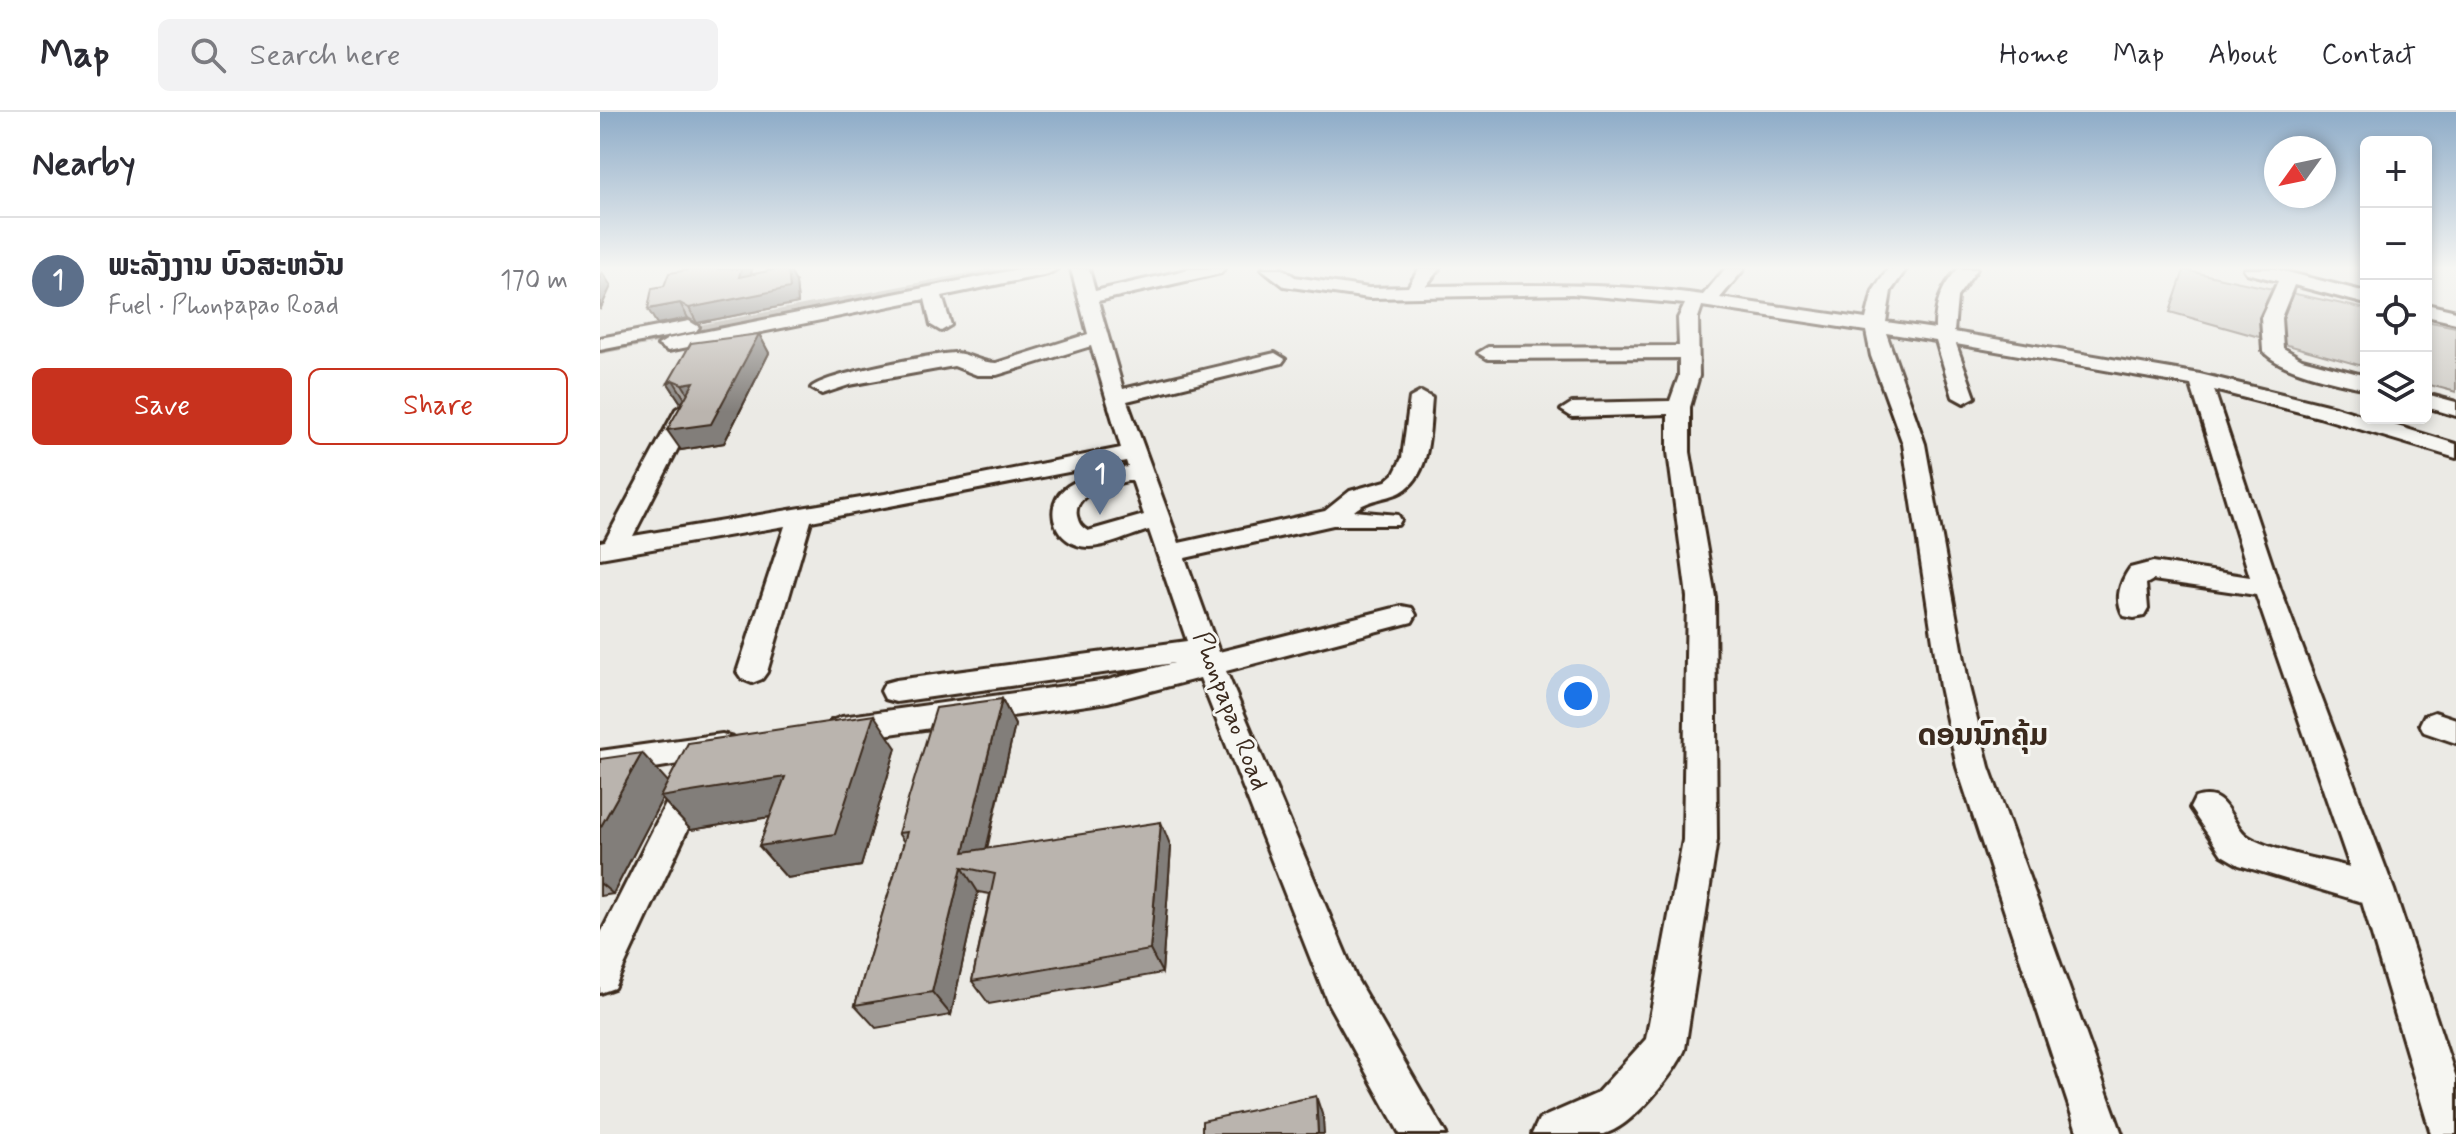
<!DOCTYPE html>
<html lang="en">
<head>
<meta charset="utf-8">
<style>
  :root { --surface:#fff; --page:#f2f2f3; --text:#2b2b33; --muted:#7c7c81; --line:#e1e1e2; --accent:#c8321e }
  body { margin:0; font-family:Mynerve,"Noto Sans Lao",sans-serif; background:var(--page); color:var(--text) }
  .controls { position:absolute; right:24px; top:24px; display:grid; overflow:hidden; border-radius:12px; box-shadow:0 4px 12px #0003 }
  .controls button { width:72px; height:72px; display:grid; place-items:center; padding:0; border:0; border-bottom:2px solid var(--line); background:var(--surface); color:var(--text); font:40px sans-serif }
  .compass { position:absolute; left:1664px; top:24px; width:72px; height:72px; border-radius:50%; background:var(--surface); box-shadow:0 4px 12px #0003; rotate:237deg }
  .you { position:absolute; left:978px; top:584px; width:28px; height:28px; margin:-20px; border:6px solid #fff; border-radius:50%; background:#1a73e8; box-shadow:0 0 0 12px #1a73e833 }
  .badge { display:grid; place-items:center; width:52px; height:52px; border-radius:50%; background:var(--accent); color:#fff; font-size:26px; font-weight:700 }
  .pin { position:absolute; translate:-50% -66px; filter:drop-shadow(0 2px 4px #0008) }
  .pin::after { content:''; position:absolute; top:42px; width:28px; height:24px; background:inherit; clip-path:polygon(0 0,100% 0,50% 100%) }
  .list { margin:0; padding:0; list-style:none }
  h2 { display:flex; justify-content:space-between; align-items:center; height:104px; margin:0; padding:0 32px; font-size:34px }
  h2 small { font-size:26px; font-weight:400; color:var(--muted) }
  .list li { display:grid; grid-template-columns:52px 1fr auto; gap:24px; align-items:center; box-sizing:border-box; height:128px; padding:0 32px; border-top:2px solid var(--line) }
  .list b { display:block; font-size:30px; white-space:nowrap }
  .list p { margin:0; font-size:26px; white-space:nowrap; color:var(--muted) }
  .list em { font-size:26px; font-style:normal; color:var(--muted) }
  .actions { display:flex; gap:16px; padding:24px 32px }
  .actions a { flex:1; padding:18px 0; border:2px solid var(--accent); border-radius:12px; text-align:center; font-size:28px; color:var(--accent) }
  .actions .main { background:var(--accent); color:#fff }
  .icon { flex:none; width:44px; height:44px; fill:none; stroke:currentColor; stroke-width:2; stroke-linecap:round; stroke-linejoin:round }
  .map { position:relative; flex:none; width:1856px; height:1022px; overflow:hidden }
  header { display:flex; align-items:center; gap:48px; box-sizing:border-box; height:112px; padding:0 40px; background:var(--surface); border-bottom:2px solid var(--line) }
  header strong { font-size:38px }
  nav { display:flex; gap:44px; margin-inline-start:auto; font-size:28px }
  .search { width:560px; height:72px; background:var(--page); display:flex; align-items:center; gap:20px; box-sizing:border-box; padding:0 28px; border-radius:12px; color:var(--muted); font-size:30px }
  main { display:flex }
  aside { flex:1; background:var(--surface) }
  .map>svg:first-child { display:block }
  .green { fill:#cdcac4; stroke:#847a71; stroke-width:2 }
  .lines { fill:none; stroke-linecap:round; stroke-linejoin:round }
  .canal { fill:#a8a198; fill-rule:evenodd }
  .minor-casing { stroke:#3b2a1e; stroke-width:6 }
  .minor { fill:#f6f6f2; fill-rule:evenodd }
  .wall { fill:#a09b96; stroke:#3b2a1e; stroke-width:2 }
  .shaded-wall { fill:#827e7a; stroke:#3b2a1e; stroke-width:2 }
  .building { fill:#bab4ae; stroke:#3b2a1e; stroke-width:2 }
  .labels { text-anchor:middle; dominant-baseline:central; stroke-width:6; stroke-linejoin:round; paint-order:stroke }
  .street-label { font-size:26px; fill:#3b2a1e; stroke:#f6f6f2 }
  .quarter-label { font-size:30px; font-weight:bold; fill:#3b2a1e; stroke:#f6f6f2 }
</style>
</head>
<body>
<header>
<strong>Map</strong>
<div class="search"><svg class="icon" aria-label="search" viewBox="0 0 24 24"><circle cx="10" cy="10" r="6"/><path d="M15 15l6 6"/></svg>Search here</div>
<nav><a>Home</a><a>Map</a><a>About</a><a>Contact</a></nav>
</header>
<main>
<aside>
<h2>Nearby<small></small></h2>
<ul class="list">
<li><span class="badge" style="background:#5c6f8a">1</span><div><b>ພະລັງງານ ບົວສະຫວັນ</b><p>Fuel · Phonpapao Road</p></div><em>170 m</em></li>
</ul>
<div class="actions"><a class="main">Save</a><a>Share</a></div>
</aside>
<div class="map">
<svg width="1856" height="1022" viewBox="0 0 1856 1022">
  <rect width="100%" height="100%" fill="#ebeae5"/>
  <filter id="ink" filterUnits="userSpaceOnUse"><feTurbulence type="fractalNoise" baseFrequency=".0125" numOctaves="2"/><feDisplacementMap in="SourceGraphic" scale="16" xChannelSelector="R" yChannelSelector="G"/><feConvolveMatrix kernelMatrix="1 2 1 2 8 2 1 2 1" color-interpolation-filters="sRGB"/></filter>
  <g filter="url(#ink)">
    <path class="green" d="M 1584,158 L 1766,197 L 1766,255 L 1570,200 Z
      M 1826,209 L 1856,215 L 1856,280 L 1826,272 Z"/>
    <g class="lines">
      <path class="canal" d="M 390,157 L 423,157 L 416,162 L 0,242 L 0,232 Z"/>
      <g class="minor-casing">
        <path id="minor" d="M 419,157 L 457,157 L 448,162 L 342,184 L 351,213 L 341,219 L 331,213 L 325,187 L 68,239 L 58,233 L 68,227 Z
          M 471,157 L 489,157 L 495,179 L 590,157 L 624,157 L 621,161 L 498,189 L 523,277 L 675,241 L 685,247 L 682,251 L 527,289 L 579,431 L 725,399 L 750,379 L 786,369 L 794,362 L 802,346 L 810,286 L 821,280 L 832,286 C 829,316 832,363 801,380 C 785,388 769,386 754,399 L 798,403 L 801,408 L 798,413 L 733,413 L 585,446 L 619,540 L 802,494 L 812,496 L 816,503 L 812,510 L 626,559 L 756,866 L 846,1022 L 800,1022 L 728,891 L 600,566 L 508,590 L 242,629 L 231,625 L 226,617 L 231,609 L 242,605 L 508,568 L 574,551 L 296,590 L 285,587 L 281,579 L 285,571 L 296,568 L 587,529 L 549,418 C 531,423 507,435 489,435 C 455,435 440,393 468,374 C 485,363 508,359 528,355 L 526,349 L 211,409 L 167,560 L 162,567 L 152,571 L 142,567 L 137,560 L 185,414 L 0,446 L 0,430 L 5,429 L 76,297 L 87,290 L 98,297 L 33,424 L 285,382 L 521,336 L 491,234 L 397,263 L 377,263 L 354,254 L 249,273 L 222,282 L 211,276 C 222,263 333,242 354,241 C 368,241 380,251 396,251 L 488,222 ZM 532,368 L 544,403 L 488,419 C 481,415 479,412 477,404 C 472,379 515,372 532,368 Z
          M 662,157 L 683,157 L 695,165 L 769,176 L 808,175 L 819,157 L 839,157 L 826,174 C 919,173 1011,170 1103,183 L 1125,157 L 1144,157 L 1120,186 L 1266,207 L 1273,179 L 1288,157 L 1306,157 L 1291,179 L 1286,210 L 1335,217 C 1335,193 1341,175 1358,157 L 1377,157 L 1357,185 L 1354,220 L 1600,262 L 1735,295 L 1856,332 L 1856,346 L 1719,305 L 1614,278 L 1680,476 L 1794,778 L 1856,966 L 1856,1022 L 1831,1022 L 1762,790 L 1639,753 L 1622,743 L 1590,696 L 1595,686 C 1627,676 1627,706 1646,723 C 1663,737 1726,749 1750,755 L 1656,483 L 1553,468 L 1546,472 L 1548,497 L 1544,504 L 1534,506 L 1524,504 C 1514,488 1520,470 1530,456 L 1553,450 L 1650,465 L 1591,273 L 1356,232 L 1375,285 L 1364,291 L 1353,285 L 1336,229 L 1286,221 L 1325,332 L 1369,575 L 1389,655 L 1522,1022 L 1478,1022 L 1357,655 L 1340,575 L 1303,332 L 1271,244 L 1266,219 L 1102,194 L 1098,206 L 1099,264 L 1090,295 L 1090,340 L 1115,485 L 1117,728 L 1085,937 C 1075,962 1030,1017 1003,1022 C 981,1022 955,1022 932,1022 L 939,1007 L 996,982 L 1046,927 L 1083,728 L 1087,485 L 1068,340 L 1068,302 L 972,305 L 961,298 L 972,291 L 1070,289 L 1079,264 L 1079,246 L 888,247 L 878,241 L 888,235 L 1079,234 L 1078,206 L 1085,192 L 972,182 L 769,186 L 684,174 Z
          M 1644,157 L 1675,157 L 1766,180 L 1766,192 L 1694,173 L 1681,206 L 1683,236 L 1702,247 L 1766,264 L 1766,277 C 1738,270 1681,260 1663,239 L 1661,206 L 1678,169 L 1647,161 Z
          M 1826,192 L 1856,199 L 1856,211 L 1826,204 Z
          M 89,209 L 99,215 L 96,219 L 0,238 L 0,226 Z
          M 1826,282 L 1856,290 L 1856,304 L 1826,295 Z
          M 1835,600 L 1856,607 L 1856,631 L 1824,620 L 1820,612 L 1824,604 Z
          M 122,622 L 133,625 L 138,634 L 133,643 L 0,665 L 0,639 Z
          M 94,656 L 106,660 L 110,669 L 14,876 L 0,881 L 0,823 L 82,660 Z"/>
      </g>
      <use href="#minor" class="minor"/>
    </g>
    <path class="wall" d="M 152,157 L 151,163 L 178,157 L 189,157 L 196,170 L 198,191 L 97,211 L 88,206 L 57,212 L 48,197 L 64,174 Z
      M 159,222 L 169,241 L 124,331 L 81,338 L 83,289 L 81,291 L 68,271 Z
      M 402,587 L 415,613 L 387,737 L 571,735 L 562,861 L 389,892 L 372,869 L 390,782 L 378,780 L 351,903 L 276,916 L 255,893 L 304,730 L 298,721 Z
      M 296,636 L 261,754 L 187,766 L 159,734 L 170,705 L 91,718 L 62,687 L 13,782 L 0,784 L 0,647 L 68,670 Z"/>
    <path class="shaded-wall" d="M 141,157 L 152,157 L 147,179 L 139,165 Z
      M 188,157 L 196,170 L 198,191 L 97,211 L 89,196 Z
      M 2,160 L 11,174 L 0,198 L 0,163 Z
      M 80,191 L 88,206 L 57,212 L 48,197 Z
      M 159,222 L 169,241 L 124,331 L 81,338 L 67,318 Z
      M 73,268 L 85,287 L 81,291 L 68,271 Z
      M 94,270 L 94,291 L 82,272 Z
      M 402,587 L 415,613 L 381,759 L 364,740 Z
      M 274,603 L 296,636 L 261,754 L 187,766 L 159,734 Z
      M 42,641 L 70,672 L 185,665 L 211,698 L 91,718 L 62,687 L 13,782 L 0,771 L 0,716 Z
      M 561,710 L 571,735 L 562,861 L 550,838 Z
      M 362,755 L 378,780 L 351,903 L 332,880 Z
      M 716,984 L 723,1005 L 724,1022 L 718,1022 Z"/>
    <path class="building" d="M 96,157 L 141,157 L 139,165 L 178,157 L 188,157 L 190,176 L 89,196 L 80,191 L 48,197 L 52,176 L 64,174 L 69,161 Z
      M 159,222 L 111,312 L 67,318 L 94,270 L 82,272 L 73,268 L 68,271 L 91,231 Z
      M 402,587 L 364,740 L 561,710 L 550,838 L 372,869 L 395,762 L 362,755 L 332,880 L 255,893 L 307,720 L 298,721 L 336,596 Z
      M 274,603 L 235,722 L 159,734 L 185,665 L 60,685 L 88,631 Z
      M 42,641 L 0,716 L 0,647 Z
      M 716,984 L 718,1022 L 602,1022 L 602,1009 Z"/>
  </g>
  <linearGradient id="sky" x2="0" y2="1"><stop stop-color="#8eacc8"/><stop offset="0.52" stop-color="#f6f6f3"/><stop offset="1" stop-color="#f6f6f3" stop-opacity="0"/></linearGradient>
  <rect width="1856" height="300" fill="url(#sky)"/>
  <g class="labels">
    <g class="street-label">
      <text transform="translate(630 599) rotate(69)">Phonpapao Road</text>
    </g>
    <g class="quarter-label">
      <text x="1383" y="624">ດອນນົກຄຸ້ມ</text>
    </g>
  </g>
</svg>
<div class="controls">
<button>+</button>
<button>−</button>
<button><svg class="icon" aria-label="locate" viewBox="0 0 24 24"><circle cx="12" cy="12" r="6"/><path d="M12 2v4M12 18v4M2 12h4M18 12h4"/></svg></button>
<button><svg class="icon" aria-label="layers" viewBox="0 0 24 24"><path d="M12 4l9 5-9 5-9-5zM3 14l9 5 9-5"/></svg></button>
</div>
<svg class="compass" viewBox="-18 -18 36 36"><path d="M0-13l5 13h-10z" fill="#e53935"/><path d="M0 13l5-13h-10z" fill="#7c7c81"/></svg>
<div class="you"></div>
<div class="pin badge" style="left:500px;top:403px;background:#5c6f8a">1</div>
</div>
</main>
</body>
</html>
